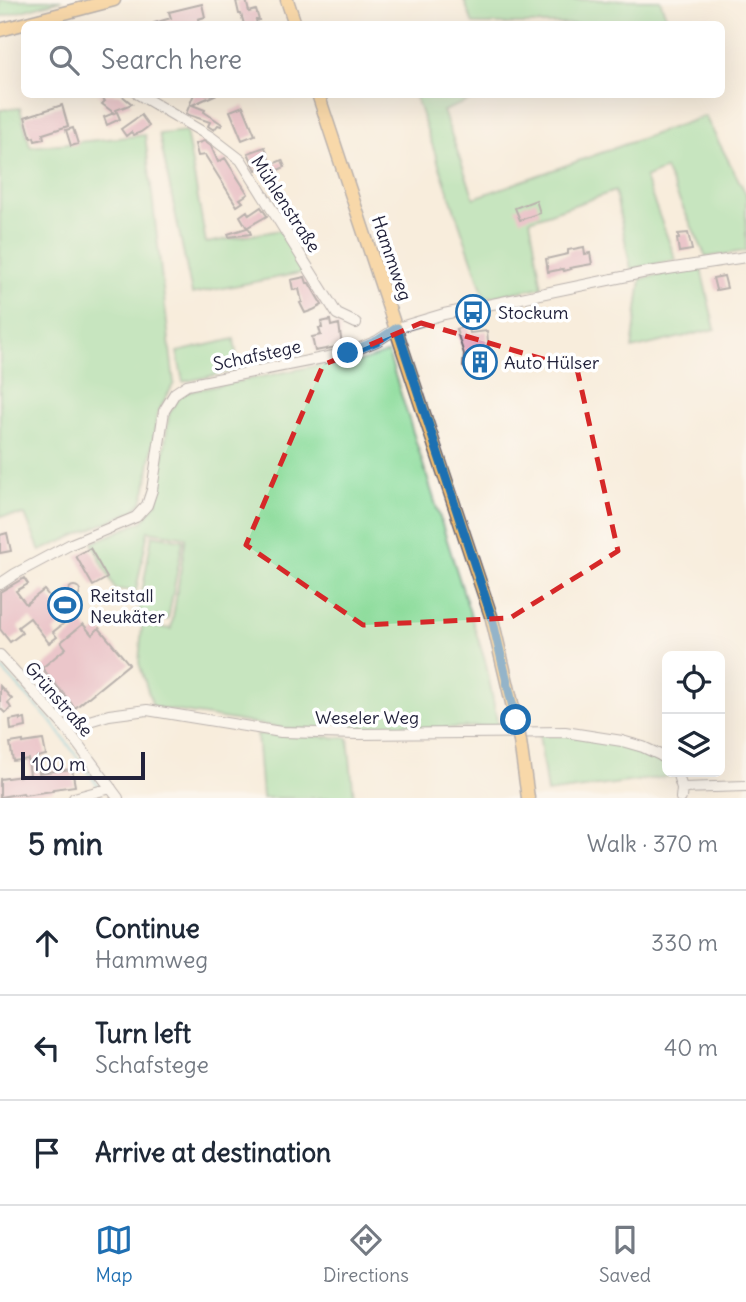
<!DOCTYPE html>
<html lang="en">
<head>
<meta charset="utf-8">
<style>
  :root { --surface:#fff; --page:#f6f6f7; --text:#1f2937; --muted:#747a83; --line:#e0e1e3; --accent:#1f6fb2 }
  body { margin:0; font-family:Delius,sans-serif; background:var(--page); color:var(--text) }
  .controls { position:absolute; right:21px; bottom:21px; display:grid; overflow:hidden; border-radius:10px; box-shadow:0 7px 28px #0002 }
  .controls button { width:63px; height:63px; display:grid; place-items:center; padding:0; border:0; border-bottom:2px solid var(--line); background:var(--surface); color:var(--text); font:35px sans-serif }
  .scale { position:absolute; left:21px; bottom:18px; width:124px; box-sizing:border-box; padding-left:7px; border:4px solid #22223b; border-top:0; font-size:19px; line-height:24px; white-space:nowrap; color:#22223b; -webkit-text-stroke:5px #fff; paint-order:stroke }
  .stop { position:absolute; width:21px; height:21px; margin:-16px; border:5px solid #1f6fb2; border-radius:50%; background:#fff }
  .stop.end { background:#1f6fb2; border-color:#fff; box-shadow:0 2px 7px #0008 }
  .list { margin:0; padding:0; list-style:none }
  h2 { display:flex; justify-content:space-between; align-items:center; height:91px; margin:0; padding:0 28px; font-size:30px }
  h2 small { font-size:23px; font-weight:400; color:var(--muted) }
  .list li { display:grid; grid-template-columns:46px 1fr auto; gap:21px; align-items:center; box-sizing:border-box; height:105px; padding:0 28px; border-top:2px solid var(--line) }
  .list b { display:block; font-size:26px; white-space:nowrap }
  .list p { margin:0; font-size:23px; white-space:nowrap; color:var(--muted) }
  .list em { font-size:23px; font-style:normal; color:var(--muted) }
  .icon { flex:none; width:38px; height:38px; fill:none; stroke:currentColor; stroke-width:2; stroke-linecap:round; stroke-linejoin:round }
  .map { position:relative; flex:none; width:746px; height:798px; overflow:hidden }
  .search { position:absolute; background:var(--surface); box-shadow:0 7px 28px #0002; left:21px; right:21px; top:21px; height:77px; display:flex; align-items:center; gap:18px; box-sizing:border-box; padding:0 24px; border-radius:10px; color:var(--muted); font-size:26px }
  .sheet { height:406px; background:var(--surface) }
  nav { display:flex; justify-content:space-around; align-items:center; box-sizing:border-box; height:98px; border-top:2px solid var(--line); background:var(--surface); font-size:19px; color:var(--muted) }
  nav a { display:grid; justify-items:center; gap:4px }
  nav .on { color:var(--accent) }
  .map>svg:first-child { display:block }
  .green { fill:#8ddc9b; stroke:#587f6b; stroke-width:2 }
  .lines { fill:none; stroke-linecap:round; stroke-linejoin:round }
  .stream { stroke:#54bdd1; stroke-width:2.5 }
  .building { fill:#dc97b4 }
  .minor-casing { stroke:#6d6973; stroke-width:12 }
  .major-casing { stroke:#6d6973; stroke-width:15 }
  .minor { stroke:#fff; stroke-width:10 }
  .major { stroke:#f8bf6c; stroke-width:12 }
  .major-bridge-casing { stroke:#6d6973; stroke-width:15; stroke-linecap:butt }
  .major-bridge { stroke:#f8bf6c; stroke-width:12 }
  .route { stroke:#1f6fb2; stroke-width:9 }
  .marked { fill:none; stroke:#d62828; stroke-width:5; stroke-dasharray:14 9; stroke-linejoin:round }
  .labels { text-anchor:middle; dominant-baseline:central; stroke-width:7; stroke-linejoin:round; paint-order:stroke }
  .street-label { font-size:18px; fill:#22223b; stroke:#fff }
  .poi-label { font-size:18px; fill:#22223b; stroke:#fff; text-anchor:start }
</style>
</head>
<body>
<div class="map">
<svg width="746" height="798" viewBox="0 0 746 798">
  <rect width="100%" height="100%" fill="#fff"/>
  <filter id="ink" filterUnits="userSpaceOnUse"><feTurbulence type="fractalNoise" baseFrequency=".0143" numOctaves="2"/><feDisplacementMap in="SourceGraphic" scale="14" xChannelSelector="R" yChannelSelector="G"/><feConvolveMatrix kernelMatrix="1 2 1 2 8 2 1 2 1" color-interpolation-filters="sRGB"/></filter>
  <filter id="wash" filterUnits="userSpaceOnUse"><feTurbulence type="fractalNoise" baseFrequency=".00686" numOctaves="4" result="noise"/><feDisplacementMap in="SourceGraphic" scale="28" xChannelSelector="R" yChannelSelector="G"/><feGaussianBlur stdDeviation="1.57" result="paint"/><feColorMatrix in="noise" values="0 0 0 0 0 0 0 0 0 0 0 0 0 0 0 0 0 1.4 0 .05"/><feComposite in="paint" operator="in"/></filter>
  <g filter="url(#wash)">
    <rect width="100%" height="100%" fill="#f8eddc"/>
    <path class="green" d="M 0,0 L 62,0 L 0,17 Z
      M 464,0 L 660,0 L 667,19 L 653,24 L 473,24 Z
      M 415,95 L 483,95 L 443,111 L 474,198 L 705,116 L 746,194 L 746,251 L 706,257 L 665,169 L 645,178 L 676,260 L 631,269 L 615,191 L 530,220 L 542,287 L 485,298 Z
      M 20,108 L 30,147 L 145,135 L 174,383 L 157,414 L 146,488 L 142,502 L 133,511 L 40,551 L 25,515 L 0,516 L 0,110 Z
      M 186,131 L 206,243 L 280,230 L 306,272 L 192,294 L 159,134 Z
      M 701,269 L 715,329 L 632,349 L 641,279 L 680,270 Z
      M 234,339 L 239,370 L 183,382 L 177,352 Z
      M 388,353 L 486,664 L 498,726 L 361,731 L 282,728 L 153,707 L 139,663 L 142,625 L 171,629 L 186,537 L 148,531 L 136,591 L 115,589 L 92,543 L 143,521 L 157,502 L 169,414 L 182,393 L 339,361 L 353,364 Z
      M 152,535 L 183,540 L 168,620 L 138,616 Z
      M 257,734 L 348,738 L 354,798 L 262,798 Z
      M 539,734 L 564,734 L 621,743 L 659,757 L 667,768 L 667,772 L 670,772 L 673,776 L 547,793 Z"/>
    <g class="lines">
      <path class="stream" d="M 0,667 L 54,725 L 99,787"/>
    </g>
    <g id="blocks">
      <path class="building" d="M 246,0 L 249,12 L 256,10 L 259,20 L 256,20 L 257,24 L 244,24 L 241,14 L 239,14 L 236,1 Z
        M 202,4 L 205,17 L 198,19 L 199,23 L 193,24 L 154,24 L 154,23 L 171,18 L 169,12 Z
        M 98,94 L 120,94 L 132,104 L 116,110 L 120,119 L 107,125 L 104,117 L 114,113 L 102,104 L 105,101 Z
        M 194,94 L 217,94 L 192,105 L 205,110 L 204,112 L 222,124 L 221,126 L 218,125 L 214,130 L 208,126 L 210,122 L 186,114 Z
        M 62,105 L 68,126 L 43,134 L 44,139 L 35,141 L 34,137 L 31,138 L 25,117 Z
        M 243,106 L 255,135 L 242,140 L 230,111 Z
        M 141,115 L 149,126 L 141,132 L 134,135 L 131,132 L 126,136 L 121,129 Z
        M 73,128 L 78,144 L 71,146 L 66,130 Z
        M 204,141 L 211,146 L 218,162 L 225,158 L 248,194 L 240,199 L 243,202 L 237,206 L 205,155 L 198,156 L 195,144 Z
        M 265,147 L 271,165 L 256,170 L 248,153 Z
        M 282,160 L 285,167 L 271,173 L 268,166 Z
        M 536,200 L 540,213 L 520,220 L 515,208 Z
        M 261,207 L 267,216 L 248,227 L 251,234 L 229,237 L 228,234 L 247,228 L 240,216 L 247,211 L 249,215 Z
        M 688,233 L 692,250 L 679,252 L 677,239 L 679,239 L 678,234 Z
        M 584,247 L 585,254 L 590,253 L 592,264 L 570,268 L 571,269 L 564,271 L 563,269 L 548,272 L 546,259 L 568,254 L 568,250 Z
        M 724,276 L 727,288 L 716,290 L 713,278 Z
        M 305,277 L 307,283 L 309,283 L 322,305 L 313,310 L 305,313 L 300,303 L 302,302 L 299,289 L 293,290 L 291,280 Z
        M 330,320 L 331,326 L 339,324 L 342,346 L 315,351 L 312,337 L 321,335 L 319,328 L 322,328 L 321,322 Z
        M 468,326 L 470,333 L 487,331 L 489,351 L 485,369 L 467,369 L 463,367 L 464,354 L 456,329 Z
        M 7,533 L 11,551 L 0,553 L 0,535 Z
        M 90,548 L 107,578 L 93,586 L 76,556 Z
        M 24,578 L 28,584 L 16,591 L 26,604 L 44,590 L 68,620 L 53,632 L 57,637 L 49,643 L 30,618 L 18,627 L 22,633 L 10,642 L 0,629 L 0,592 Z
        M68 592a6 6 0 1 1 12 0a6 6 0 1 1-12 0Z
        M 83,624 L 92,635 L 99,628 L 129,664 L 75,708 L 42,668 L 66,648 L 61,642 Z
        M 0,686 L 12,699 L 8,703 L 11,708 L 5,713 L 0,708 Z
        M 20,718 L 20,720 L 25,719 L 26,727 L 11,730 L 10,720 Z
        M 43,740 L 46,755 L 37,757 L 39,773 L 72,769 L 75,786 L 53,789 L 53,791 L 24,795 L 23,793 L 0,797 L 0,779 L 30,775 L 28,759 L 13,761 L 10,743 L 23,741 L 23,743 Z"/>
    </g>
  </g>
  <g filter="url(#ink)">
    <use href="#blocks" fill-opacity="0" stroke="#6d6973" stroke-width="2"/>
    <g class="lines">
      <g class="minor-casing">
        <path id="minor" d="M 138,94 L 211,137 L 241,160 L 337,314 L 356,323
          M 0,584 L 15,574 L 71,544 L 136,517 L 147,505 L 152,490 L 164,411 L 175,393 L 187,385 L 348,353 L 377,341 L 397,328 L 444,314 L 642,273 L 746,257
          M 0,655 L 66,728 L 118,798
          M 66,728 L 109,715 L 147,710 L 281,732 L 358,734 L 565,732 L 622,741 L 643,747 L 660,755 L 667,760
          M 677,772 L 682,788
          M 74,798 L 111,788
          M 681,798 L 682,788 L 746,786"/>
      </g>
      <g class="major-casing">
        <path id="major" d="M 287,0 L 295,24
          M 0,30 L 114,0
          M 318,94 L 492,619 L 516,720
          M 520,741 L 528,798"/>
      </g>
      <use href="#minor" class="minor"/>
      <use href="#major" class="major"/>
      <g class="major-bridge-casing">
        <path id="major-bridge" d="M 516,720 L 520,741"/>
      </g>
      <use href="#major-bridge" class="major-bridge"/>
    </g>
  </g>
  <g class="lines" filter="url(#ink)">
    <path class="route" d="M 348,353 L 377,341 L 397,328 L 492,618 L 516,720"/>
  </g>
  <path d="M0 0H746V798H0ZM 421,323 L 577,369 L 618,551 L 510,618 L 363,625 L 246,545 L 323,365 Z" fill="#f8eddc" fill-opacity=".55" fill-rule="evenodd"/>
  <path class="marked" d="M 421,323 L 577,369 L 618,551 L 510,618 L 363,625 L 246,545 L 323,365 Z"/>
  <defs>
    <g id="bus-ring" transform="scale(1.75)"><circle r="9.5" fill="#fff" stroke="#1f6fb2" stroke-width="1.5"/><path d="M-5-6H5V4H4V6H2V4H-2V6H-4V4H-5ZM-3.5-4V0h7V-4ZM-3.5 1.2v1.5H-2V1.2ZM2 1.2v1.5H3.5V1.2Z" fill="#1f6fb2"/></g>
    <g id="building-ring" transform="scale(1.75)"><circle r="9.5" fill="#fff" stroke="#1f6fb2" stroke-width="1.5"/><path d="M-4-6H4V6H1V3H-1V6H-4ZM-2.5-4.3h1.7v1.8h-1.7ZM.8-4.3h1.7v1.8H.8ZM-2.5-1h1.7V.8h-1.7ZM.8-1h1.7V.8H.8Z" fill="#1f6fb2"/></g>
    <g id="stadium-ring" transform="scale(1.75)"><circle r="9.5" fill="#fff" stroke="#1f6fb2" stroke-width="1.5"/><path d="M0-5a6.5 5 0 1 0 0 10a6.5 5 0 1 0 0-10ZM-3.5-1.8h7v3.6h-7Z" fill="#1f6fb2"/></g>
  </defs>
  <g fill-rule="evenodd">
    <use href="#bus-ring" x="473" y="312"/>
    <use href="#building-ring" x="480" y="362"/>
    <use href="#stadium-ring" x="65" y="605"/>
  </g>
  <g class="labels">
    <g class="street-label">
      <text transform="translate(286 204) rotate(57)">Mühlenstraße</text>
      <text transform="translate(392 258) rotate(71)">Hammweg</text>
      <text transform="translate(257 355) rotate(-12)">Schafstege</text>
      <text transform="translate(59 699) rotate(49)">Grünstraße</text>
      <text x="367" y="717">Weseler Weg</text>
    </g>
    <g class="poi-label">
      <text x="498" y="312">Stockum</text>
      <text x="504" y="362">Auto Hülser</text>
      <text x="90" y="595">Reitstall<tspan x="90" dy="21">Neukäter</tspan></text>
    </g>
  </g>
</svg>
<div class="controls">
<button><svg class="icon" aria-label="locate" viewBox="0 0 24 24"><circle cx="12" cy="12" r="6"/><path d="M12 2v4M12 18v4M2 12h4M18 12h4"/></svg></button>
<button><svg class="icon" aria-label="layers" viewBox="0 0 24 24"><path d="M12 4l9 5-9 5-9-5zM3 14l9 5 9-5"/></svg></button>
</div>
<div class="scale">100 m</div>
<div class="stop" style="left:516px;top:720px"></div>
<div class="stop end" style="left:348px;top:353px"></div>
<div class="search"><svg class="icon" aria-label="search" viewBox="0 0 24 24"><circle cx="10" cy="10" r="6"/><path d="M15 15l6 6"/></svg>Search here</div>
</div>
<section class="sheet">
<h2>5 min<small>Walk · 370 m</small></h2>
<ul class="list">
<li><svg class="icon" aria-label="ahead" viewBox="0 0 24 24"><path d="M12 20V5M6 11l6-6 6 6"/></svg><div><b>Continue</b><p>Hammweg</p></div><em>330 m</em></li>
<li><svg class="icon" aria-label="left" viewBox="0 0 24 24"><path d="M17 20v-9H6M10 6l-5 5 5 5"/></svg><div><b>Turn left</b><p>Schafstege</p></div><em>40 m</em></li>
<li><svg class="icon" aria-label="arrive" viewBox="0 0 24 24"><path d="M6 21V4h12l-3 4 3 4H6"/></svg><div><b>Arrive at destination</b></div></li>
</ul>
</section>
<nav>
<a class="on"><svg class="icon" aria-label="map" viewBox="0 0 24 24"><path d="M3 6l6-2 6 2 6-2v14l-6 2-6-2-6 2zM9 4v14M15 6v14"/></svg>Map</a>
<a><svg class="icon" aria-label="directions" viewBox="0 0 24 24"><path d="M12 3l9 9-9 9-9-9zM9 14v-3h6M13 9l2 2-2 2"/></svg>Directions</a>
<a><svg class="icon" aria-label="saved" viewBox="0 0 24 24"><path d="M7 4h10v16l-5-4-5 4z"/></svg>Saved</a>
</nav>
</body>
</html>
